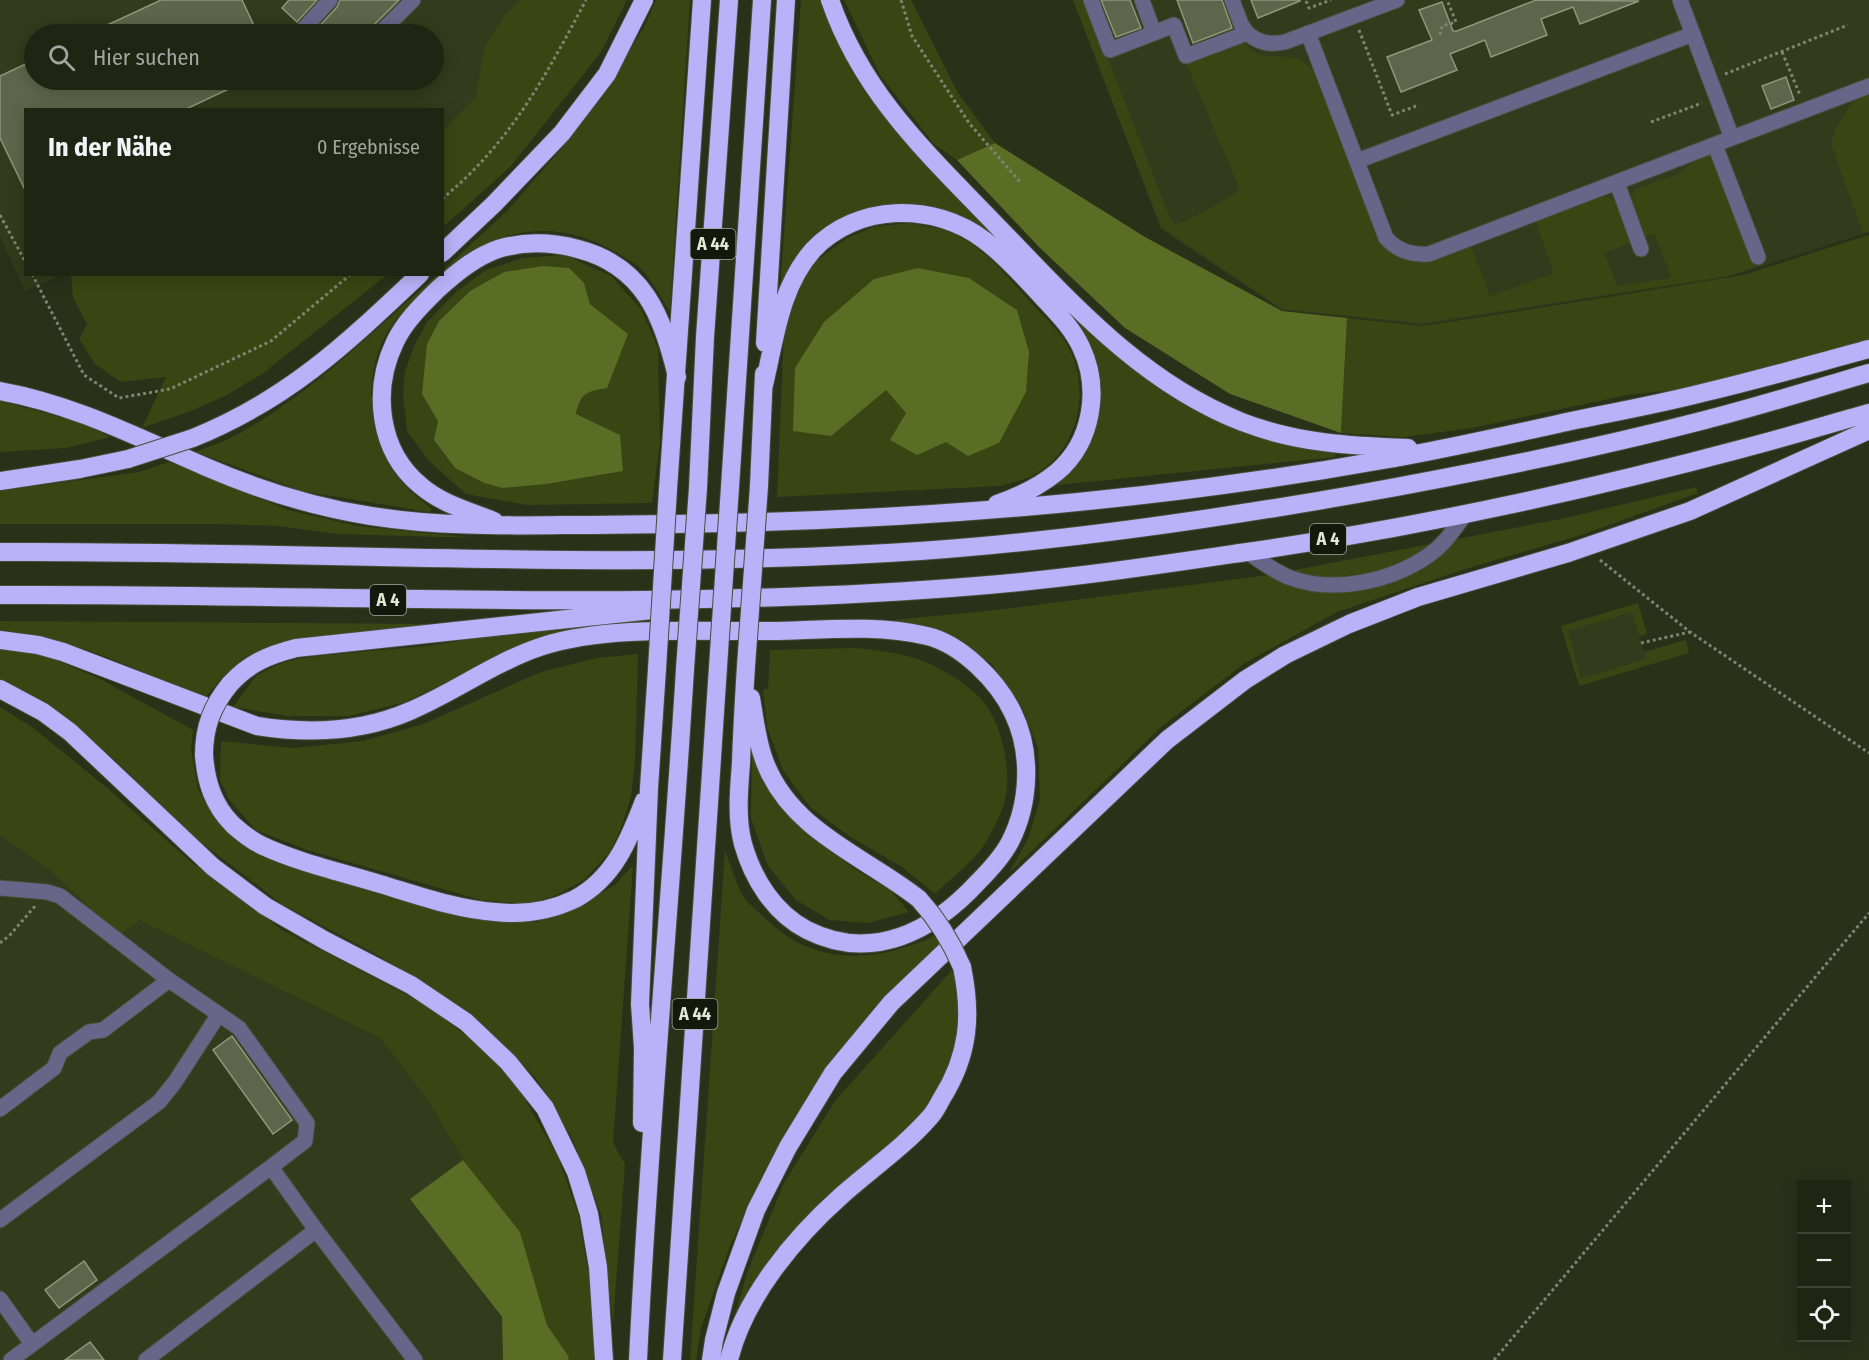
<!DOCTYPE html>
<html lang="de">
<head>
<meta charset="utf-8">
<style>
  :root { --surface:#202513; --page:#282d1c; --text:#f1f3f6; --muted:#a2a5a0; --line:#3d4233 }
  body { margin:0; font-family:"Fira Sans Condensed",sans-serif; background:var(--page); color:var(--text) }
  .controls { position:absolute; right:18px; bottom:18px; display:grid; overflow:hidden; border-radius:0px; box-shadow:0 3px 15px #0003 }
  .controls button { width:54px; height:54px; display:grid; place-items:center; padding:0; border:0; border-bottom:2px solid var(--line); background:var(--surface); color:var(--text); font:30px sans-serif }
  .list { margin:0; padding:0; list-style:none }
  h2 { display:flex; justify-content:space-between; align-items:center; height:78px; margin:0; padding:0 24px; font-size:26px }
  h2 small { font-size:20px; font-weight:400; color:var(--muted) }
  .icon { flex:none; width:33px; height:33px; fill:none; stroke:currentColor; stroke-width:2; stroke-linecap:round; stroke-linejoin:round }
  .map { position:relative; flex:none; width:1869px; height:1360px; overflow:hidden }
  .search { position:absolute; background:var(--surface); box-shadow:0 3px 15px #0003; left:24px; top:24px; width:420px; height:66px; display:flex; align-items:center; gap:15px; box-sizing:border-box; padding:0 21px; border-radius:33px; color:var(--muted); font-size:22px }
  .panel { position:absolute; background:var(--surface); box-shadow:0 3px 15px #0003; left:24px; top:108px; width:420px; height:168px; border-radius:0px }
  .map>svg:first-child { display:block }
  .built { fill:#323b1b; fill-rule:evenodd }
  .green { fill:#394613; fill-rule:evenodd }
  .forest { fill:#5b6c24 }
  .building { fill:#5d654a; stroke:#8e977b; stroke-width:1.5 }
  .lines { fill:none; stroke-linecap:round; stroke-linejoin:round }
  .minor-casing { stroke:#474e38; stroke-width:17 }
  .highway-casing { stroke:#474e38; stroke-width:20 }
  .path { stroke:#7e8470; stroke-width:3; stroke-dasharray:3 3; stroke-linecap:butt }
  .minor { stroke:#686589; stroke-width:15 }
  .highway { stroke:#bab2f9; stroke-width:18 }
  .highway-bridge-casing { stroke:#474e38; stroke-width:20; stroke-linecap:butt }
  .highway-bridge { stroke:#bab2f9; stroke-width:18 }
  .labels { text-anchor:middle; dominant-baseline:central; stroke-width:6; stroke-linejoin:round; paint-order:stroke }
  .shield { fill:#14180d; stroke:#a4a99b; stroke-width:1.5 }
  .shield-label { font-size:18px; font-weight:bold; fill:#e2e7d8 }
</style>
</head>
<body>
<div class="map">
<svg width="1869" height="1360" viewBox="0 0 1869 1360">
  <rect width="100%" height="100%" fill="#2a3119"/>
  <path class="built" d="M 0,0 L 564,0 L 443,173 L 442,110 L 26,110 L 26,274 L 61,275 L 25,291 L 0,237 ZM 34,34 L 434,34 L 434,80 L 34,80 Z
    M 1073,0 L 1869,0 L 1869,232 L 1728,277 L 1423,325 L 1282,310 L 1161,229 Z
    M 1632,612 L 1646,659 L 1581,678 L 1567,631 Z
    M 0,835 L 51,870 L 139,920 L 380,1038 L 428,1101 L 463,1160 L 411,1199 L 502,1318 L 503,1360 L 0,1360 Z"/>
  <path class="green" d="M 521,0 L 627,0 L 601,52 L 511,166 L 443,227 L 443,130 L 476,97 L 484,48 L 505,15 Z
    M 656,0 L 690,0 L 670,311 C 661,298 650,276 638,266 C 633,262 625,258 619,254 C 577,228 531,223 485,244 C 463,254 445,273 428,289 C 412,304 392,320 383,340 C 363,382 369,443 399,479 C 408,490 421,500 432,509 L 429,512 L 302,491 L 196,452 C 209,446 225,442 238,434 C 312,393 374,331 437,275 L 442,274 L 443,270 L 508,210 L 562,148 L 603,93 L 645,26 Z
    M 801,0 L 822,0 L 879,108 L 1162,389 L 1334,449 L 1335,457 L 1048,486 L 1096,403 L 1061,311 L 933,210 L 834,225 L 780,290 Z
    M 844,0 L 911,0 L 958,93 L 995,143 L 957,160 L 934,144 L 880,75 Z
    M 1073,0 L 1085,0 L 1170,218 L 1175,224 L 1185,222 L 1238,192 L 1238,185 L 1186,63 L 1242,41 C 1266,72 1289,41 1314,72 L 1376,234 C 1402,276 1434,257 1471,245 L 1490,296 L 1554,273 L 1535,220 L 1600,195 C 1624,199 1626,222 1633,242 L 1604,253 L 1617,286 L 1671,278 L 1655,234 L 1643,237 L 1630,198 L 1636,189 L 1678,174 L 1704,154 L 1709,153 L 1716,159 L 1758,266 L 1728,276 L 1422,323 L 1282,309 L 1161,227 Z
    M 1869,91 L 1869,231 L 1863,233 L 1831,144 L 1837,126 L 1855,98 Z
    M 908,223 C 924,226 942,227 956,235 C 984,248 1004,273 1024,295 C 1037,310 1056,326 1066,343 C 1093,387 1079,454 1030,477 C 1021,481 1010,483 1000,486 L 777,497 L 784,330 L 788,307 L 803,279 L 814,263 L 847,238 L 873,227 ZM 918,268 L 969,278 L 1017,310 L 906,413 L 886,390 Z
    M 1869,235 L 1869,343 L 1683,389 L 1627,395 L 1472,428 L 1404,437 L 1341,433 L 1347,318 L 1423,326 L 1602,298 L 1743,275 Z
    M 564,255 L 611,276 L 641,309 L 658,348 L 660,442 L 652,503 L 527,505 L 466,494 L 429,461 L 407,431 L 403,395 L 405,371 L 415,344 L 427,322 L 456,292 L 486,270 L 523,258 ZM 504,272 L 584,283 L 590,304 L 628,334 L 579,402 L 576,415 L 620,435 L 502,488 L 484,483 L 455,468 L 435,441 L 438,421 L 439,321 L 470,291 Z
    M 71,275 L 71,274 L 387,275 L 262,374 L 225,396 L 188,412 L 142,428 L 166,377 L 121,382 L 95,364 L 79,339 L 87,325 L 73,297 Z
    M 0,401 L 79,422 L 110,437 L 66,448 L 0,452 Z
    M 169,462 L 288,510 L 357,526 L 476,538 L 336,534 L 279,526 L 220,524 L 0,524 L 0,491 L 139,472 Z
    M 1696,487 L 1698,493 L 1584,534 L 1462,570 L 1337,612 L 1245,663 L 1161,727 L 1009,873 L 1028,839 L 1040,800 L 1038,748 L 1022,707 L 991,663 L 952,639 L 893,620 L 997,610 L 1269,575 L 1561,519 Z
    M 1638,603 L 1647,634 L 1639,636 L 1632,612 L 1568,631 L 1581,678 L 1646,659 L 1644,652 L 1686,640 L 1689,653 L 1579,686 L 1561,626 Z
    M 0,621 L 449,624 L 289,641 L 246,656 L 222,677 L 205,698 C 139,671 73,637 0,630 Z
    M 607,627 L 463,674 L 405,702 L 349,716 L 287,716 L 233,707 L 256,676 L 277,665 L 297,659 L 326,655 L 427,646 L 547,628 Z
    M 0,648 L 47,656 L 100,679 L 193,730 L 191,750 L 198,789 L 214,817 L 248,849 L 293,866 L 470,917 L 538,922 L 577,908 L 615,885 L 633,865 L 613,1143 L 625,1164 L 613,1323 L 601,1214 L 572,1138 L 536,1078 L 469,1012 L 383,958 L 282,904 L 189,833 L 113,758 L 49,704 L 0,681 Z
    M 856,648 C 881,651 909,653 932,665 C 949,673 968,685 981,699 C 1001,721 1011,766 1006,795 C 1003,812 993,830 984,845 C 975,860 949,880 935,894 L 902,867 L 849,836 L 810,807 L 783,770 L 767,727 L 763,689 L 768,689 L 770,650 Z
    M 638,654 L 635,761 L 631,797 L 620,831 L 609,853 L 584,880 L 556,895 L 529,904 L 481,900 L 307,850 L 256,830 L 230,801 L 220,780 L 221,741 L 293,748 L 363,741 L 423,724 L 541,672 L 597,658 Z
    M 0,707 L 32,727 L 106,787 L 191,862 L 282,930 L 428,1006 L 483,1049 L 520,1091 L 558,1157 L 578,1214 L 591,1287 L 595,1360 L 568,1360 L 569,1357 L 547,1325 L 520,1232 L 463,1160 L 428,1101 L 380,1038 L 139,920 L 119,935 L 51,871 L 0,835 Z
    M 752,751 L 770,792 L 797,825 L 853,868 L 890,890 L 909,912 L 868,923 L 830,920 L 796,900 L 768,866 L 751,818 Z
    M 725,851 C 731,865 736,885 744,897 C 749,905 758,911 764,917 C 813,967 875,963 935,936 L 941,946 L 848,1042 L 809,1093 L 765,1169 L 730,1246 L 701,1328 L 696,1360 L 690,1360 Z
    M 952,970 L 959,999 L 959,1027 L 955,1059 L 940,1092 L 907,1133 L 821,1203 L 730,1332 L 747,1273 L 784,1183 L 835,1101 Z"/>
  <path class="forest" d="M 995,143 L 1145,237 L 1282,311 L 1347,318 L 1341,433 L 1230,394 L 1125,328 L 1039,247 L 957,160 Z
    M 543,266 L 569,268 L 584,283 L 590,304 L 628,334 L 607,388 C 586,392 581,392 576,414 L 620,435 L 623,471 L 546,484 L 502,488 L 484,483 L 455,468 L 434,440 L 438,421 L 422,394 L 427,344 L 439,321 L 470,291 L 504,272 Z
    M 918,268 L 969,278 L 1017,310 L 1029,352 L 1026,392 L 999,443 L 968,456 L 946,442 L 917,455 L 890,440 L 906,413 L 886,390 L 831,436 L 793,431 L 795,368 L 824,322 L 874,279 Z
    M 463,1160 L 520,1232 L 547,1325 L 569,1357 L 568,1360 L 503,1360 L 502,1317 L 410,1199 Z"/>
  <path class="building" d="M 161,0 L 242,0 L 258,34 L 88,34 Z
    M 289,0 L 317,0 L 297,22 L 282,8 Z
    M 340,0 L 399,0 L 372,27 L 369,34 L 312,34 L 337,7 Z
    M 1101,0 L 1130,0 L 1141,28 L 1116,37 Z
    M 1177,0 L 1222,0 L 1232,28 L 1193,43 Z
    M 1251,0 L 1300,0 L 1300,1 L 1258,18 Z
    M 1536,0 L 1639,1 L 1580,24 L 1573,7 L 1541,19 L 1547,35 L 1491,57 L 1485,40 L 1450,54 L 1457,70 L 1401,92 L 1387,57 L 1432,40 L 1419,10 L 1442,2 L 1453,31 L 1457,31 Z
    M 34,60 L 34,80 L 248,80 L 184,110 L 26,110 L 26,192 L 0,138 L 0,76 Z
    M 1786,77 L 1794,100 L 1771,109 L 1762,86 Z
    M 232,1036 L 292,1120 L 273,1134 L 213,1050 Z
    M 84,1261 L 97,1280 L 59,1308 L 45,1290 Z
    M 90,1342 L 104,1360 L 65,1360 Z"/>
  <g class="lines">
    <g class="minor-casing">
      <path id="minor" d="M 1091,0 L 1110,50 L 1154,33
        M 1142,0 L 1154,33 L 1174,25 L 1186,56 L 1247,33 C 1259,43 1269,45 1285,42 L 1397,0
        M 1232,0 L 1241,24 L 1247,33
        M 1308,33 L 1386,238 C 1398,251 1411,255 1429,254 L 1732,138 L 1680,0
        M 299,34 L 330,0
        M 379,34 L 413,0
        M 1732,138 L 1869,86
        M 1715,145 L 1758,257
        M 1357,161 L 1693,34
        M 1617,183 L 1641,249
        M 1247,552 C 1261,561 1276,573 1291,578 C 1335,594 1392,581 1429,555 C 1445,544 1455,528 1466,513
        M 0,888 L 47,892 L 60,896 L 169,980 L 239,1028 L 307,1123 L 305,1141 L 271,1167 L 11,1360
        M 0,1109 L 54,1068 L 60,1053 L 89,1032 L 103,1030 L 169,980
        M 271,1167 L 316,1230 L 415,1360
        M 0,1220 L 159,1102 L 175,1082 L 219,1014
        M 0,1299 L 32,1344
        M 146,1360 L 316,1230"/>
    </g>
    <g class="highway-casing">
      <path id="highway" d="M 830,0 C 863,96 931,157 999,228 C 1073,304 1141,382 1242,422 C 1296,443 1351,446 1408,448
        M 442,253 L 494,204 L 562,133 L 607,74 L 644,0
        M 765,343 L 786,0
        M 764,385 C 775,339 780,287 813,250 C 857,203 934,202 984,240 C 1003,254 1020,273 1036,290 C 1052,308 1071,325 1081,347 C 1101,389 1092,442 1057,472 C 1040,486 1017,497 997,504
        M 0,391 C 73,404 139,438 206,467 C 259,490 314,507 371,516 C 435,526 498,526 562,525 C 617,525 671,524 725,523 C 945,518 1166,499 1383,460 C 1446,449 1508,435 1571,421 C 1615,412 1659,404 1702,393 C 1758,380 1813,364 1869,349
        M 193,438 C 289,399 346,344 420,274
        M 0,481 L 80,469 L 128,459
        M 759,486 L 764,374
        M 730,487 L 762,0
        M 698,488 L 705,337 L 729,0
        M 668,489 L 702,0
        M 494,521 C 469,511 442,504 421,486 C 378,451 372,390 395,342 C 405,321 422,305 438,289 C 456,273 475,257 498,249 C 525,241 552,242 578,249 C 644,266 663,317 677,377
        M 0,552 C 307,550 613,572 920,551 C 1065,541 1209,520 1352,495 C 1470,474 1589,450 1705,420 C 1760,406 1814,389 1869,373
        M 0,595 C 326,593 651,613 976,586 C 1065,579 1152,566 1240,553 C 1409,529 1576,493 1741,449 C 1784,438 1826,425 1869,413
        M 0,640 L 38,645 L 63,652 L 257,726 C 308,734 362,732 410,711 C 455,692 496,661 543,646 C 609,625 702,632 772,631 C 822,630 877,624 927,636 C 961,644 998,681 1013,713 C 1032,752 1030,803 1010,842 C 1002,857 990,870 978,882 C 933,931 872,963 807,930 C 774,913 753,879 743,844 C 736,818 739,789 741,763 C 742,730 744,698 746,666
        M 230,684 C 249,663 269,655 296,648 L 652,610
        M 0,689 L 43,712 L 70,732 L 213,867 L 265,906 L 326,941 L 411,985 L 466,1022 L 508,1062 L 545,1108 L 576,1172 L 589,1214 L 598,1267 L 604,1360
        M 751,698 C 755,720 757,744 766,765 C 793,832 866,857 919,899
        M 204,755 C 206,782 213,805 233,825 C 242,833 252,841 263,846 C 300,863 341,872 380,884 C 417,895 456,909 495,912 C 522,915 550,911 575,899 C 614,878 629,840 644,801
        M 642,1123 L 643,1048 L 640,1004 L 649,788 L 657,669
        M 638,1360 C 649,1129 671,899 685,669
        M 672,1360 L 718,667
        M 711,1360 L 714,1340 L 726,1293 L 756,1210 L 788,1147 L 833,1073 L 891,1003 L 1167,740 L 1245,680 L 1285,655 L 1349,624 L 1418,597 L 1568,553 L 1690,511 L 1869,430
        M 729,1360 C 744,1298 794,1238 841,1196 C 870,1170 904,1147 930,1117 C 935,1112 938,1105 942,1098 C 969,1055 972,1015 962,967"/>
    </g>
    <path class="path" d="M 901,0 L 912,36 L 969,123 L 1020,182
      M 1306,1 L 1309,8 L 1331,0
      M 1359,30 L 1392,115 L 1416,106
      M 1440,35 L 1442,26 L 1456,22 L 1447,0
      M 1782,52 L 1800,95
      M 1725,74 L 1848,25
      M 1651,122 L 1702,103
      M 442,199 C 511,142 545,77 586,0
      M 0,215 L 26,263
      M 32,274 L 84,375 L 119,398 L 170,389 L 271,341 L 351,274
      M 1600,560 L 1690,632 L 1869,753
      M 1641,643 L 1690,632
      M 0,943 L 10,935 L 36,905
      M 1494,1360 L 1869,913"/>
    <use href="#minor" class="minor"/>
    <use href="#highway" class="highway"/>
    <g class="highway-bridge-casing">
      <path id="highway-bridge" d="M 128,459 L 193,438
        M 746,666 L 759,486
        M 718,667 L 730,487
        M 657,669 L 668,489
        M 685,669 L 698,488
        M 204,755 C 204,727 212,706 230,684
        M 919,899 C 938,920 951,941 962,967"/>
    </g>
    <use href="#highway-bridge" class="highway-bridge"/>
  </g>
  <g class="labels">
    <g class="shield">
      <rect x="690.5" y="229" width="45" height="30" rx="4.5"/>
      <rect x="1310" y="524" width="36" height="30" rx="4.5"/>
      <rect x="370" y="585" width="36" height="30" rx="4.5"/>
      <rect x="672.5" y="999" width="45" height="30" rx="4.5"/>
    </g>
    <g class="shield-label">
      <text x="713" y="244">A 44</text>
      <text x="1328" y="539">A 4</text>
      <text x="388" y="600">A 4</text>
      <text x="695" y="1014">A 44</text>
    </g>
  </g>
</svg>
<div class="controls">
<button>+</button>
<button>−</button>
<button><svg class="icon" aria-label="locate" viewBox="0 0 24 24"><circle cx="12" cy="12" r="6"/><path d="M12 2v4M12 18v4M2 12h4M18 12h4"/></svg></button>
</div>
<div class="search"><svg class="icon" aria-label="search" viewBox="0 0 24 24"><circle cx="10" cy="10" r="6"/><path d="M15 15l6 6"/></svg>Hier suchen</div>
<section class="panel">
<h2>In der Nähe<small>0 Ergebnisse</small></h2>
<ul class="list">
</ul>
</section>
</div>
</body>
</html>
